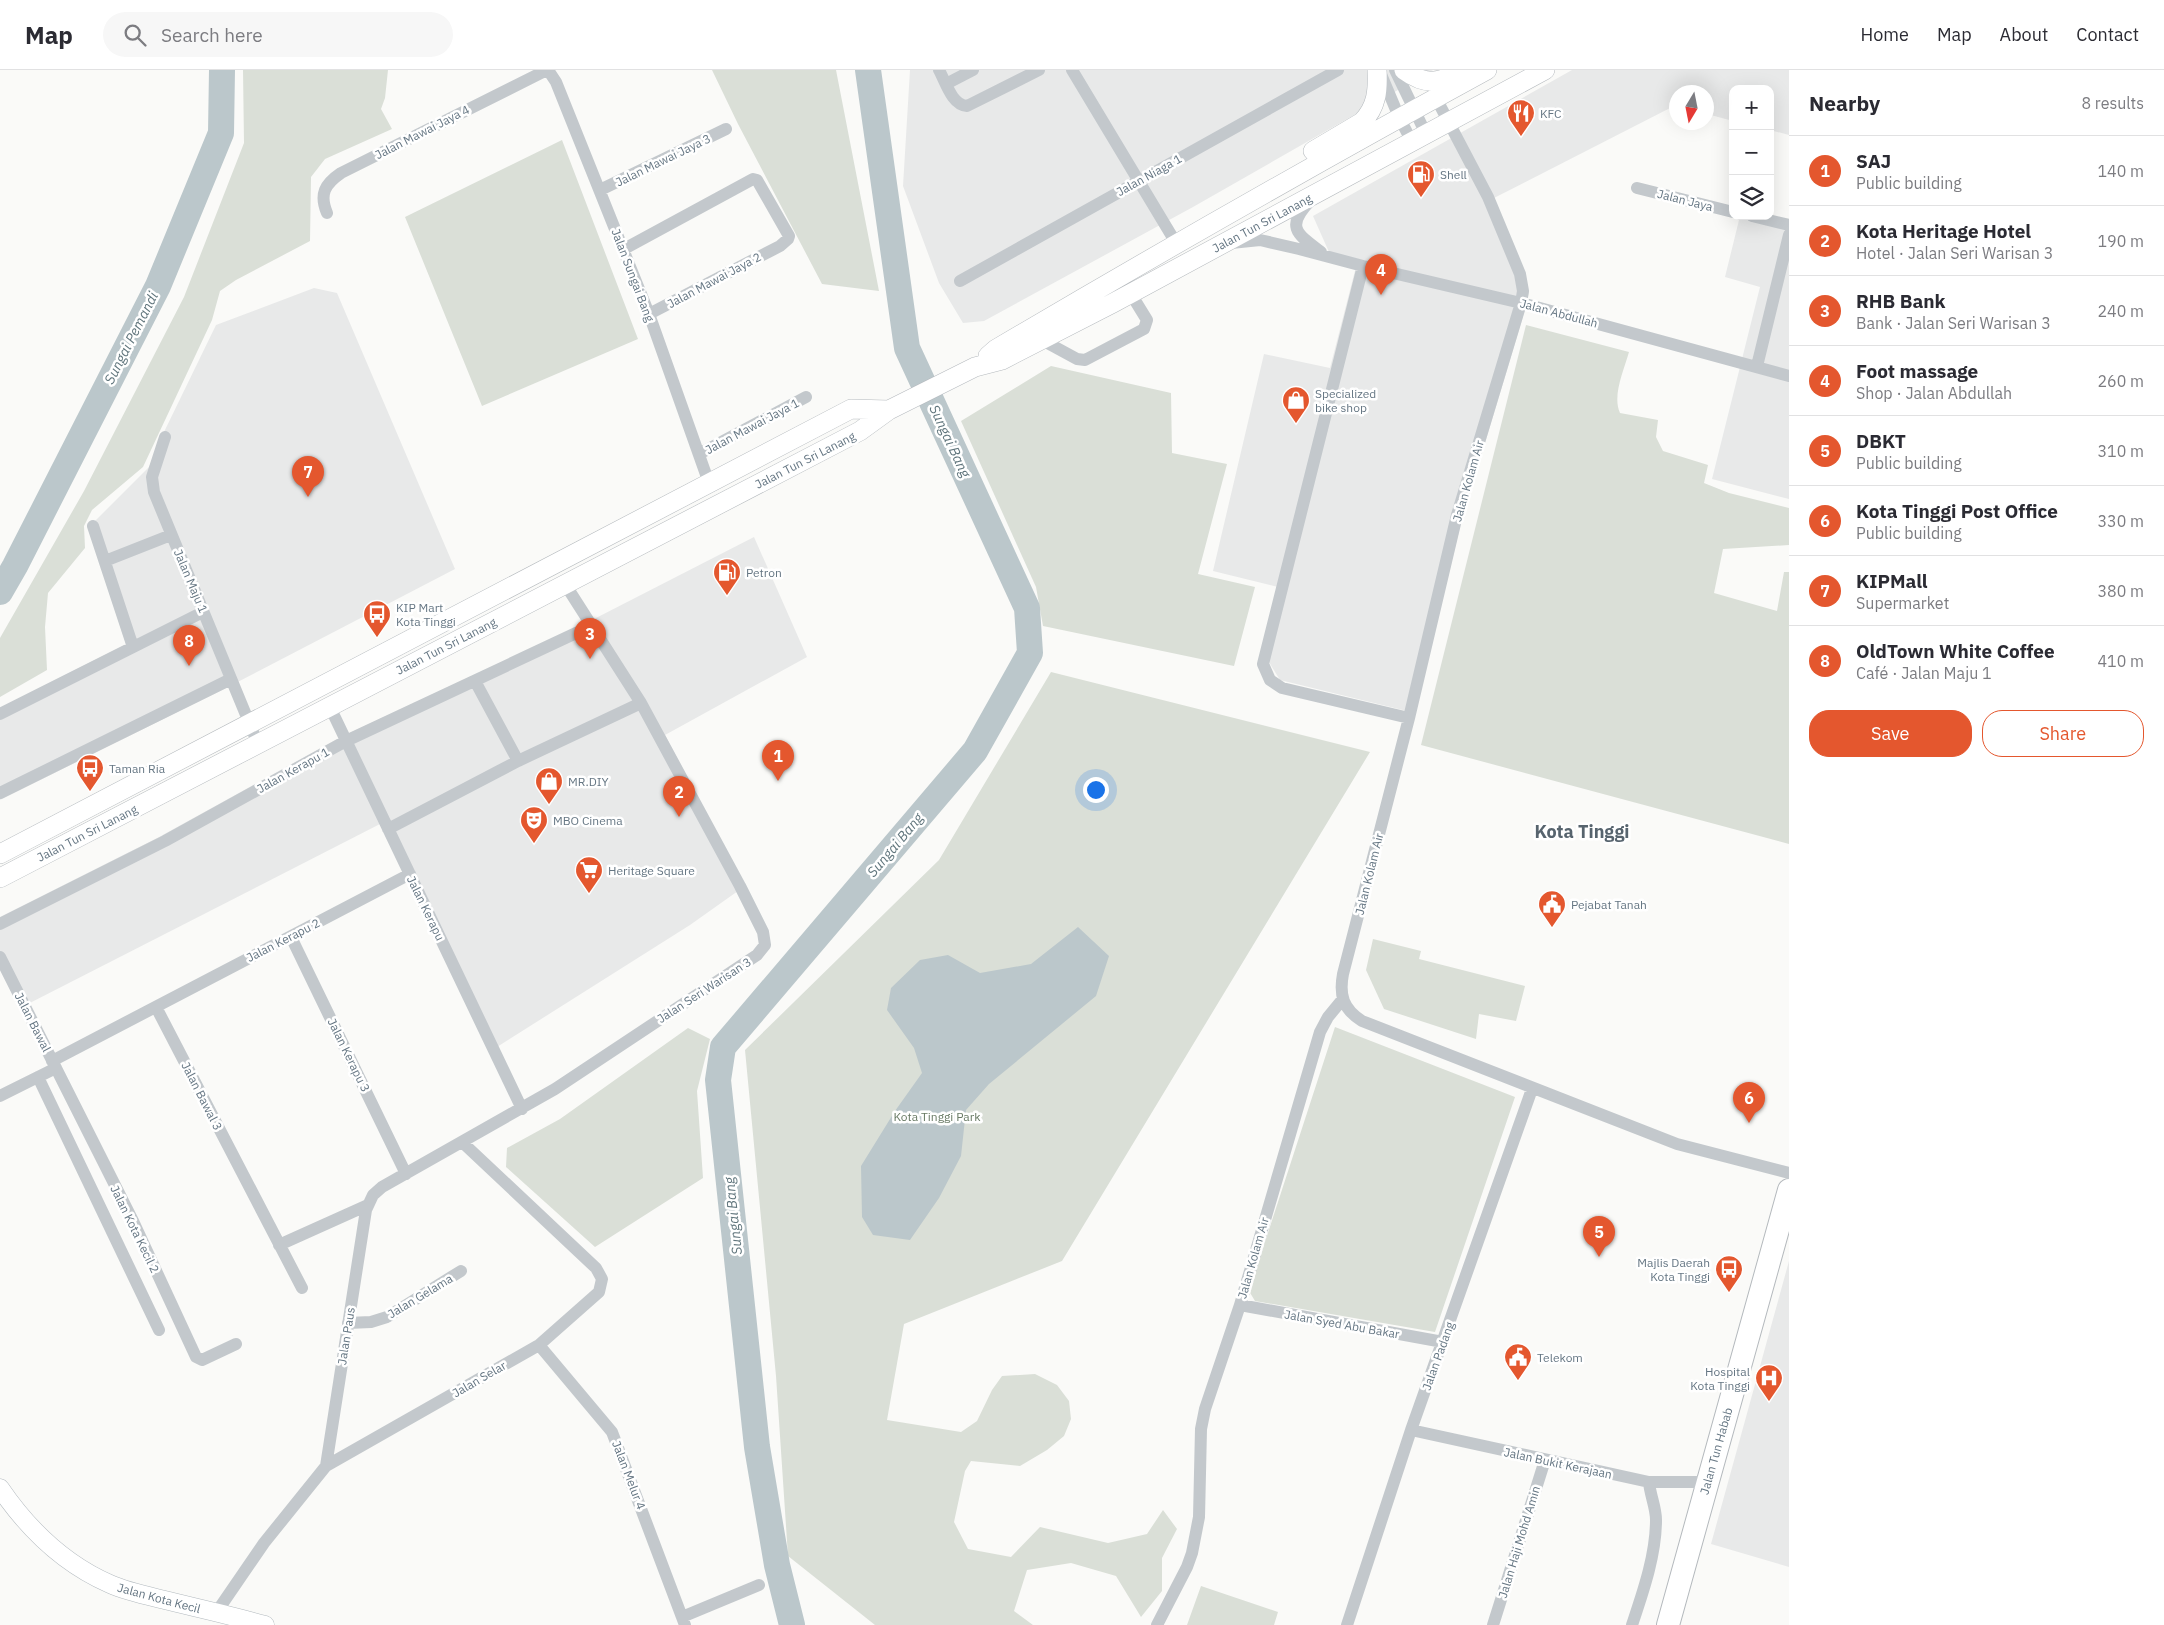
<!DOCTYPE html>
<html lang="en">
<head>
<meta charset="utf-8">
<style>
  :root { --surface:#fff; --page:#f7f7f7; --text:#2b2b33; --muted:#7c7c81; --line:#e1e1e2; --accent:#e4572e }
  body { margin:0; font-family:"IBM Plex Sans",sans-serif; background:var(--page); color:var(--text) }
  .controls { position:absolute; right:15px; top:15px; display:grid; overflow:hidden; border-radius:10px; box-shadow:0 5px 20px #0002 }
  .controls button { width:45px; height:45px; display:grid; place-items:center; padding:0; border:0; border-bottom:1px solid var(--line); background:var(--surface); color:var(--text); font:25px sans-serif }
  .compass { position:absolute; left:1669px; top:15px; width:45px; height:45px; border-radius:50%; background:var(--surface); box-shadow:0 5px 20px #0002; rotate:190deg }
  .you { position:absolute; left:1095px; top:719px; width:18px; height:18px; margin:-12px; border:4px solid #fff; border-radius:50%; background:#1a73e8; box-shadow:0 0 0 8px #1a73e833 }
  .badge { display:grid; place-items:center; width:32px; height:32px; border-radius:50%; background:var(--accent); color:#fff; font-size:16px; font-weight:700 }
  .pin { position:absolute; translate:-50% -41px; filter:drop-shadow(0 1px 2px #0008) }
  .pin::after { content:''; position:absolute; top:26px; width:18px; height:15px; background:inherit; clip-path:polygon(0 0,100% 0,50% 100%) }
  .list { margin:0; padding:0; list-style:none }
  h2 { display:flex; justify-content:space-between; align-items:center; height:65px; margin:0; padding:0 20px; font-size:21px }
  h2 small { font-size:16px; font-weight:400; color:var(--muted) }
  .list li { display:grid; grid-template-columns:32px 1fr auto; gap:15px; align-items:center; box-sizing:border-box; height:70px; padding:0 20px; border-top:1px solid var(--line) }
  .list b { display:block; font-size:19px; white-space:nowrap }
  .list p { margin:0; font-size:16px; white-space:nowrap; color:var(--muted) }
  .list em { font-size:16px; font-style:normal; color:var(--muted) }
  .actions { display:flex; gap:10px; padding:15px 20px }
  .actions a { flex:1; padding:11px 0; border:1px solid var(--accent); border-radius:20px; text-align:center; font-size:18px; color:var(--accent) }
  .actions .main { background:var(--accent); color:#fff }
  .icon { flex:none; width:28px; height:28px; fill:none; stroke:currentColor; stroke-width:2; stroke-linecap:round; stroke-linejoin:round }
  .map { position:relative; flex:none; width:1789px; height:1555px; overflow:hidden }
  header { display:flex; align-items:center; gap:30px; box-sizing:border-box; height:70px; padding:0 25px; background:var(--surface); border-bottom:1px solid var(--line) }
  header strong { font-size:24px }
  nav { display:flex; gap:28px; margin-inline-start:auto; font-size:18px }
  .search { width:350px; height:45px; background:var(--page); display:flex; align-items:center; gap:12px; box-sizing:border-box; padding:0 18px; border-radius:28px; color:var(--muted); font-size:19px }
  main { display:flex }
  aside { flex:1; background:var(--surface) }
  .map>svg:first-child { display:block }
  .built { fill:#e8e9e9 }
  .green { fill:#dadfd7 }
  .water { fill:#bbc7cb }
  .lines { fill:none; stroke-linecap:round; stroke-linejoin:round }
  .river { stroke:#bbc7cb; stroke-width:26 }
  .secondary-casing { stroke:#b3babf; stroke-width:19 }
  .primary-casing { stroke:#b5babe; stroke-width:20 }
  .highway-casing { stroke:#b4b9bd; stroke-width:24 }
  .street { stroke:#c3c8cc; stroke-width:12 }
  .secondary { stroke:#fff; stroke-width:18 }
  .primary { stroke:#fff; stroke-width:19 }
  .highway { stroke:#fff; stroke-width:22 }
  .labels { text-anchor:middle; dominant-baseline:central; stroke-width:5; stroke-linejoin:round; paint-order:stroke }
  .poi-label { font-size:12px; fill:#657683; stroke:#fff; text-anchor:start }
  .street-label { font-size:12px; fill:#657683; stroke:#fff }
  .park-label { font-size:12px; fill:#687a64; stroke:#fff }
  .water-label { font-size:14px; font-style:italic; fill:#60757c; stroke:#fff }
  .district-label { font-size:18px; font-weight:bold; fill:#57646e; stroke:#fff }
</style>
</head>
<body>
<header>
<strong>Map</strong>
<div class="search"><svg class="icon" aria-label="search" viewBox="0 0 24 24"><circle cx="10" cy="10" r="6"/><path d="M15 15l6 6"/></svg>Search here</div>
<nav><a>Home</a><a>Map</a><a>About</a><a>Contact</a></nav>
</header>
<main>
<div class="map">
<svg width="1789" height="1555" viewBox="0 0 1789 1555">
  <rect width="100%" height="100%" fill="#fafaf8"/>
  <path class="built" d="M 910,0 L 1433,0 L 1193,137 L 984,251 L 963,253 L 939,213 L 903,116 Z
    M 1572,0 L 1789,0 L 1789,65 L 1770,60 L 1770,19 L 1733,19 L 1733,51 L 1707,44 L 1706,22 L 1676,22 L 1676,36 L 1674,36 L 1494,128 L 1529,222 L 1522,250 L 1461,453 L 1415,643 L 1280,610 L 1269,592 L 1286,519 L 1213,501 L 1264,284 L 1330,298 L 1358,189 L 1329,182 L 1313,146 Z
    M 1740,146 L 1770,146 L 1789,150 L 1789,429 L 1712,409 L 1760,217 L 1725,207 Z
    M 314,218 L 337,223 L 455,499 L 228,617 L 0,730 L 0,638 L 126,574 L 88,458 L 149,397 L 164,362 L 216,255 Z
    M 754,467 L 807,587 L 665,665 L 745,816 L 690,855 L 489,982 L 380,754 L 20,938 L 0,899 L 0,847 L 159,767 L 337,669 L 594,549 Z
    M 1789,1191 L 1789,1497 L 1711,1474 Z"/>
  <path class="green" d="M 243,0 L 388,0 L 385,28 L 381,39 L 392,59 L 325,89 L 311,107 L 310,171 L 236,210 L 220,221 L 212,250 L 143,397 L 92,440 L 84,456 L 85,478 L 48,523 L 45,557 L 47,600 L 0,627 L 0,568 L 84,421 L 184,227 L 244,73 Z
    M 712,0 L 836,0 L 879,221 L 822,214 L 738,54 Z
    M 562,70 L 638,269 L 482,336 L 405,147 Z
    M 1526,255 L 1629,282 C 1624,300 1612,326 1620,343 L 1658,350 L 1656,367 L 1663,381 L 1708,395 L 1704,413 L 1729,423 L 1789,438 L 1789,475 L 1723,479 L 1714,523 L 1777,541 L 1784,502 L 1789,502 L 1789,774 L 1421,675 Z
    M 1051,296 L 1171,323 L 1172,383 L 1227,394 L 1198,504 L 1255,517 L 1234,596 L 1043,556 L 1036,517 L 961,351 Z
    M 1051,602 L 1370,682 L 1062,1191 L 904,1254 L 887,1350 L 961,1362 L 977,1351 L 992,1320 L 1002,1306 L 1035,1304 L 1057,1315 L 1069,1331 L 1071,1349 L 1064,1366 L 1047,1380 L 1020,1396 L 971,1391 L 965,1401 L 954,1452 L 968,1479 L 1011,1487 L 1040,1457 L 1108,1473 L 1147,1464 L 1163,1440 L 1177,1459 L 1162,1488 L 1162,1521 L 1141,1547 L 1116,1506 L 1071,1493 L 1027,1500 L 1014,1541 L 1033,1555 L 875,1555 L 788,1486 L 776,1306 L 745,980 L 939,790 Z
    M 1373,869 L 1421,881 L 1419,889 L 1525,916 L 1516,951 L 1479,944 L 1476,969 L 1384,939 L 1366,900 Z
    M 1335,957 L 1515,1027 L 1435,1262 L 1255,1231 L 1249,1221 Z
    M 688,958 L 710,969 L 697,1021 L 703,1108 L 595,1177 L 506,1097 L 507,1078 L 560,1049 Z
    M 1201,1516 L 1278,1542 L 1274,1555 L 1187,1555 Z"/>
  <path class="water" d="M 1078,857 L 1109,886 L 1096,926 L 989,1014 L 966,1040 L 961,1086 L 939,1128 L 910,1170 L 873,1165 L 862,1147 L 861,1096 L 895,1041 L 922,1003 L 914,978 L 887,940 L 891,918 L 920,890 L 948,885 L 980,903 L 1031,894 Z"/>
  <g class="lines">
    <path class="river" d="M 0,522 L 15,496 L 158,216 L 221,63 L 222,0
      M 792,1555 L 777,1495 L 757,1377 L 718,1010 L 723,977 L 975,681 L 1030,583 L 1027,538 L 907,278 L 868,0"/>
    <g class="secondary-casing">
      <path id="secondary" d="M 0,1418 C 28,1459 64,1494 110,1514 C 128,1522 149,1526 169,1531 C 201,1539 233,1546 265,1555"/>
    </g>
    <g class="primary-casing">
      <path id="primary" d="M 1404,0 C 1427,17 1438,12 1463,2
        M 1313,81 L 1362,52 C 1377,37 1378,20 1377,0
        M 988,286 L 996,279 C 1159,183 1322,90 1487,0
        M 0,784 L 851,339 L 889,340
        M 0,808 L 860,361 L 889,340 L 975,297 L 1002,290 L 1113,233 L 1545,0"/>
    </g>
    <g class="highway-casing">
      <path id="highway" d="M 1668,1555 L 1789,1120"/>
    </g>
    <path class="street" d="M 548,0 L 556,12 L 649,244 L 709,413
      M 939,0 C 946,13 952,35 967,36 L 1039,0
      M 1072,0 L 1176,173
      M 1395,0 L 1426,64
      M 1380,2 L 1399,47 L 1412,72
      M 946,14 L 973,0
      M 1436,28 L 1488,127 L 1520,204 L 1523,221 L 1521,233 L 1457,445 L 1409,648 L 1343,904 C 1339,925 1343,939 1362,951 L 1677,1074 L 1789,1103
      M 1637,118 L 1733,142
      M 600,120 L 726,59
      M 1310,131 C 1285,157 1297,164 1321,182
      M 327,143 C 319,124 325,114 341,103 L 547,0
      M 1752,146 L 1789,155
      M 1231,173 L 1260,170 L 1299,179 L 1363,196 L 1521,233 L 1789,306
      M 624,179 L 753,109 L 757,110 L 789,166 L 788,169 L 780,176 L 649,244
      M 1363,196 L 1263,594 L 1270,610 L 1282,618 L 1409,648
      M 960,211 L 1338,0
      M 1042,270 L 1077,289 L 1085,290 L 1144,259 L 1147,250 L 1131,224
      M 1757,296 L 1789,165
      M 165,367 L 152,407 L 154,422 L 258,674
      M 699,384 L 806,327
      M 93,456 L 133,577
      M 105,491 L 171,465
      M 475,611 L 518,691
      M 330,637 L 522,1039
      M 0,644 L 203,542
      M 0,723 L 231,609
      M 388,759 L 518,691 L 641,633
      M 0,854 L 165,771 L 346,671 L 591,556
      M 291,867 L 406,1104
      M 0,887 L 133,1151 L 196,1287 L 202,1290 L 236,1274
      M 156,937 L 302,1218
      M 52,991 L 410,804
      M 38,1007 L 159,1260
      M 0,1026 L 56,998
      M 279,1175 L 368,1135
      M 1240,1235 L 1443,1272
      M 348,1253 L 371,1252 L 387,1247 L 461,1201
      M 539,1275 L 612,1362 L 685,1555
      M 1411,1360 L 1649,1412 L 1707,1412
      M 326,1396 L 366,1140 L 373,1125 L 382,1117 L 555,1019 L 757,885 L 765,875 L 763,862 L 740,816 L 641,633 L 565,514
      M 216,1543 L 264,1473 L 326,1396 L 539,1275 L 599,1222 L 602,1209 L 596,1198 L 462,1072
      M 682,1547 L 759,1515
      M 1157,1555 L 1187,1497 L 1192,1483 L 1199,1447 L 1201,1359 L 1205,1339 L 1240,1235 L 1320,962 L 1328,947 L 1342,930
      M 1347,1555 L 1411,1360 L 1532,1019
      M 1493,1555 L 1545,1390
      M 1632,1555 C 1643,1522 1656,1485 1656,1450 C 1656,1437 1650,1425 1649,1412"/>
    <use href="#secondary" class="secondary"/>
    <use href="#primary" class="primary"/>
    <use href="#highway" class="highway"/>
  </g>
  <defs>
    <g id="restaurant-pin" transform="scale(1.4375)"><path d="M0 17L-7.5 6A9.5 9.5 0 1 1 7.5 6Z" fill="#e4572e" stroke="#fff"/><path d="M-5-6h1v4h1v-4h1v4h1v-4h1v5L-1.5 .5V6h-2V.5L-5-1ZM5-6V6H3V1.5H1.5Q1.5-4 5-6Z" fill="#fff"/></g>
    <g id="fuel-pin" transform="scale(1.4375)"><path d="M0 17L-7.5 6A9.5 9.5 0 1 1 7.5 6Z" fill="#e4572e" stroke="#fff"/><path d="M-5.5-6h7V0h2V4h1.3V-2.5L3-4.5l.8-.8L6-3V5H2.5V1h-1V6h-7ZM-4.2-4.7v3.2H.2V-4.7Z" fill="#fff"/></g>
    <g id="shop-pin" transform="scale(1.4375)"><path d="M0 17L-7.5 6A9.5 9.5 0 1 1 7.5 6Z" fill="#e4572e" stroke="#fff"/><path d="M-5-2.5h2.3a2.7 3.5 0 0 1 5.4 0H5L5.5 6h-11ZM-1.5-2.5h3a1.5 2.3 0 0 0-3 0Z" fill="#fff"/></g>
    <g id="bus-pin" transform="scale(1.4375)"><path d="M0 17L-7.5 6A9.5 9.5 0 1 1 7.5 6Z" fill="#e4572e" stroke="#fff"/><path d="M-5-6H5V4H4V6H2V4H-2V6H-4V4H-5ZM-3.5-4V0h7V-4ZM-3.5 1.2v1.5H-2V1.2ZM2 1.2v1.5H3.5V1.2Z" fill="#fff"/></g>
    <g id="theatre-pin" transform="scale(1.4375)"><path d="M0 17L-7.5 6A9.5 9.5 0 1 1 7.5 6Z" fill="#e4572e" stroke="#fff"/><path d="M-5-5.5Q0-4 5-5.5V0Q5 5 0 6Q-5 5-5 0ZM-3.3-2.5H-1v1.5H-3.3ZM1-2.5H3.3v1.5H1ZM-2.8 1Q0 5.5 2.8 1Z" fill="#fff"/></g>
    <g id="supermarket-pin" transform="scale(1.4375)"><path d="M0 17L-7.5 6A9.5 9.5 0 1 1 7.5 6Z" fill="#e4572e" stroke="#fff"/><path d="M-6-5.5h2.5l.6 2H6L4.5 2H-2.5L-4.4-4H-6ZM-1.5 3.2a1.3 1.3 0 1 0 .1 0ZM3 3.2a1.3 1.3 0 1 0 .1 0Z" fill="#fff"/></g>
    <g id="civic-pin" transform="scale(1.4375)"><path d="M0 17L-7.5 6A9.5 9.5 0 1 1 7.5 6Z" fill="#e4572e" stroke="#fff"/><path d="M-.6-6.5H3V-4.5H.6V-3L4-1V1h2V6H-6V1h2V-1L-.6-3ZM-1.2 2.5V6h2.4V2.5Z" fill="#fff"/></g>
    <g id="hospital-pin" transform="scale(1.4375)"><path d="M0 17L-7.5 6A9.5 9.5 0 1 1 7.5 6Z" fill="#e4572e" stroke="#fff"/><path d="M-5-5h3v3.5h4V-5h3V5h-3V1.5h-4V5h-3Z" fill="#fff"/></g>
  </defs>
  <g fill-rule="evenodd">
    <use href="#restaurant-pin" x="1521" y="43"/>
    <use href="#fuel-pin" x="1421" y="104"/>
    <use href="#shop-pin" x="1296" y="330"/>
    <use href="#fuel-pin" x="727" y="502"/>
    <use href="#bus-pin" x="377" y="544"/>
    <use href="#bus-pin" x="90" y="698"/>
    <use href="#shop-pin" x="549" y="711"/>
    <use href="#theatre-pin" x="534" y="750"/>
    <use href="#supermarket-pin" x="589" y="800"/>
    <use href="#civic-pin" x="1552" y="834"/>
    <use href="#bus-pin" x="1729" y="1199"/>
    <use href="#civic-pin" x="1518" y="1287"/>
    <use href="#hospital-pin" x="1769" y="1308"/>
  </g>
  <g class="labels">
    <g class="poi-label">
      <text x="1540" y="43">KFC</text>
      <text x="1440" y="104">Shell</text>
      <text x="1315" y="323">Specialized<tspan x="1315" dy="14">bike shop</tspan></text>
      <text x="746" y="502">Petron</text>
      <text x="396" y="537">KIP Mart<tspan x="396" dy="14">Kota Tinggi</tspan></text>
      <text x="109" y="698">Taman Ria</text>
      <text x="568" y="711">MR.DIY</text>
      <text x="553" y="750">MBO Cinema</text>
      <text x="608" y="800">Heritage Square</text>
      <text x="1571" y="834">Pejabat Tanah</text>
      <text x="1710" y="1192" text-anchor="end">Majlis Daerah<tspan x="1710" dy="14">Kota Tinggi</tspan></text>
      <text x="1537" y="1287">Telekom</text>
      <text x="1750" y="1301" text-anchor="end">Hospital<tspan x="1750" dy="14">Kota Tinggi</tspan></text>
    </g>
    <g class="street-label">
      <text transform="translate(422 62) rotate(-27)">Jalan Mawai Jaya 4</text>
      <text transform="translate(663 90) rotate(-26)">Jalan Mawai Jaya 3</text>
      <text transform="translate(1149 105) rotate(-29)">Jalan Niaga 1</text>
      <text transform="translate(1685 130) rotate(14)">Jalan Jaya</text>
      <text transform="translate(1262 153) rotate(-28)">Jalan Tun Sri Lanang</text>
      <text transform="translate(633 205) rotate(69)">Jalan Sungai Bang</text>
      <text transform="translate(714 210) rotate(-28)">Jalan Mawai Jaya 2</text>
      <text transform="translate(1559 243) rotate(15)">Jalan Abdullah</text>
      <text transform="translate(752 356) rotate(-28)">Jalan Mawai Jaya 1</text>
      <text transform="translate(805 390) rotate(-27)">Jalan Tun Sri Lanang</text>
      <text transform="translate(1468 411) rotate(-74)">Jalan Kolam Air</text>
      <text transform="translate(191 511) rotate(67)">Jalan Maju 1</text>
      <text transform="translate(446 576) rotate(-27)">Jalan Tun Sri Lanang</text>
      <text transform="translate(293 700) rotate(-29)">Jalan Kerapu 1</text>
      <text transform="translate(87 763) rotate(-27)">Jalan Tun Sri Lanang</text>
      <text transform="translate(1369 804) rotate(-76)">Jalan Kolam Air</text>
      <text transform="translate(426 838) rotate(64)">Jalan Kerapu</text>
      <text transform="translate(283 870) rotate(-27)">Jalan Kerapu 2</text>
      <text transform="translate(704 920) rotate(-33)">Jalan Seri Warisan 3</text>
      <text transform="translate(33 952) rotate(63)">Jalan Bawal</text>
      <text transform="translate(349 985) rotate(64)">Jalan Kerapu 3</text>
      <text transform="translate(202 1026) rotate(63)">Jalan Bawal 3</text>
      <text transform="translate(135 1159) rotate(64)">Jalan Kota Kecil 2</text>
      <text transform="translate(1253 1188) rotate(-74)">Jalan Kolam Air</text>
      <text transform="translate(420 1226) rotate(-31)">Jalan Gelama</text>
      <text transform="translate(1342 1254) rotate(10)">Jalan Syed Abu Bakar</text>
      <text transform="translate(346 1266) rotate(-81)">Jalan Paus</text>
      <text transform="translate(1438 1286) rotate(-70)">Jalan Padang</text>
      <text transform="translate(479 1309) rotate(-30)">Jalan Selar</text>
      <text transform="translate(1716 1381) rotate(-74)">Jalan Tun Habab</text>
      <text transform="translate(1558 1393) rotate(12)">Jalan Bukit Kerajaan</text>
      <text transform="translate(629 1405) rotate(69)">Jalan Melur 4</text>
      <text transform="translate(1519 1472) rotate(-73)">Jalan Haji Mohd Amin</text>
      <text transform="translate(159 1528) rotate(15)">Jalan Kota Kecil</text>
    </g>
    <g class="park-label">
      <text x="937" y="1046">Kota Tinggi Park</text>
    </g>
    <g class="water-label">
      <text transform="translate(131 268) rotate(-63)">Sungai Pemandi</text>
      <text transform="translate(950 371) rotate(65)">Sungai Bang</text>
      <text transform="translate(895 775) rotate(-50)">Sungai Bang</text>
      <text transform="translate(733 1146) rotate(-96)">Sungai Bang</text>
    </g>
    <g class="district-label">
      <text x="1582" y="761">Kota Tinggi</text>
    </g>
  </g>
</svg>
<div class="controls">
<button>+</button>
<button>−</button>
<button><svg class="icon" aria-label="layers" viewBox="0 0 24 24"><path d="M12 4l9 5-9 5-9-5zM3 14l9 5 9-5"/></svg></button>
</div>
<svg class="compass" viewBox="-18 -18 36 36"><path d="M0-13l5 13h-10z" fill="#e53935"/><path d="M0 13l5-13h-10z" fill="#7c7c81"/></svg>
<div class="you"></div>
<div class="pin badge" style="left:778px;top:711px">1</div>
<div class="pin badge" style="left:679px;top:747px">2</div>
<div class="pin badge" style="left:590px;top:589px">3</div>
<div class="pin badge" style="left:1381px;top:225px">4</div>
<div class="pin badge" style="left:1599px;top:1187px">5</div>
<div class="pin badge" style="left:1749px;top:1053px">6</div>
<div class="pin badge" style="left:308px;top:427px">7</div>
<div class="pin badge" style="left:189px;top:596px">8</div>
</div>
<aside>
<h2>Nearby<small>8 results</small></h2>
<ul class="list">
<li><span class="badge">1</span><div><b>SAJ</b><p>Public building</p></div><em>140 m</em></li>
<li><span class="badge">2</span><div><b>Kota Heritage Hotel</b><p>Hotel · Jalan Seri Warisan 3</p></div><em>190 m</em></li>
<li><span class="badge">3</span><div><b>RHB Bank</b><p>Bank · Jalan Seri Warisan 3</p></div><em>240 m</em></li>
<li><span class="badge">4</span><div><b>Foot massage</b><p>Shop · Jalan Abdullah</p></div><em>260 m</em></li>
<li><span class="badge">5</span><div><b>DBKT</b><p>Public building</p></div><em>310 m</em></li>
<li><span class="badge">6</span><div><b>Kota Tinggi Post Office</b><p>Public building</p></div><em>330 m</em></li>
<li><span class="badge">7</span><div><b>KIPMall</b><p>Supermarket</p></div><em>380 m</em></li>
<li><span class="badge">8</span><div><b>OldTown White Coffee</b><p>Café · Jalan Maju 1</p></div><em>410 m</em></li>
</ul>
<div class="actions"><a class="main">Save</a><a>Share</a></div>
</aside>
</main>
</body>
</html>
